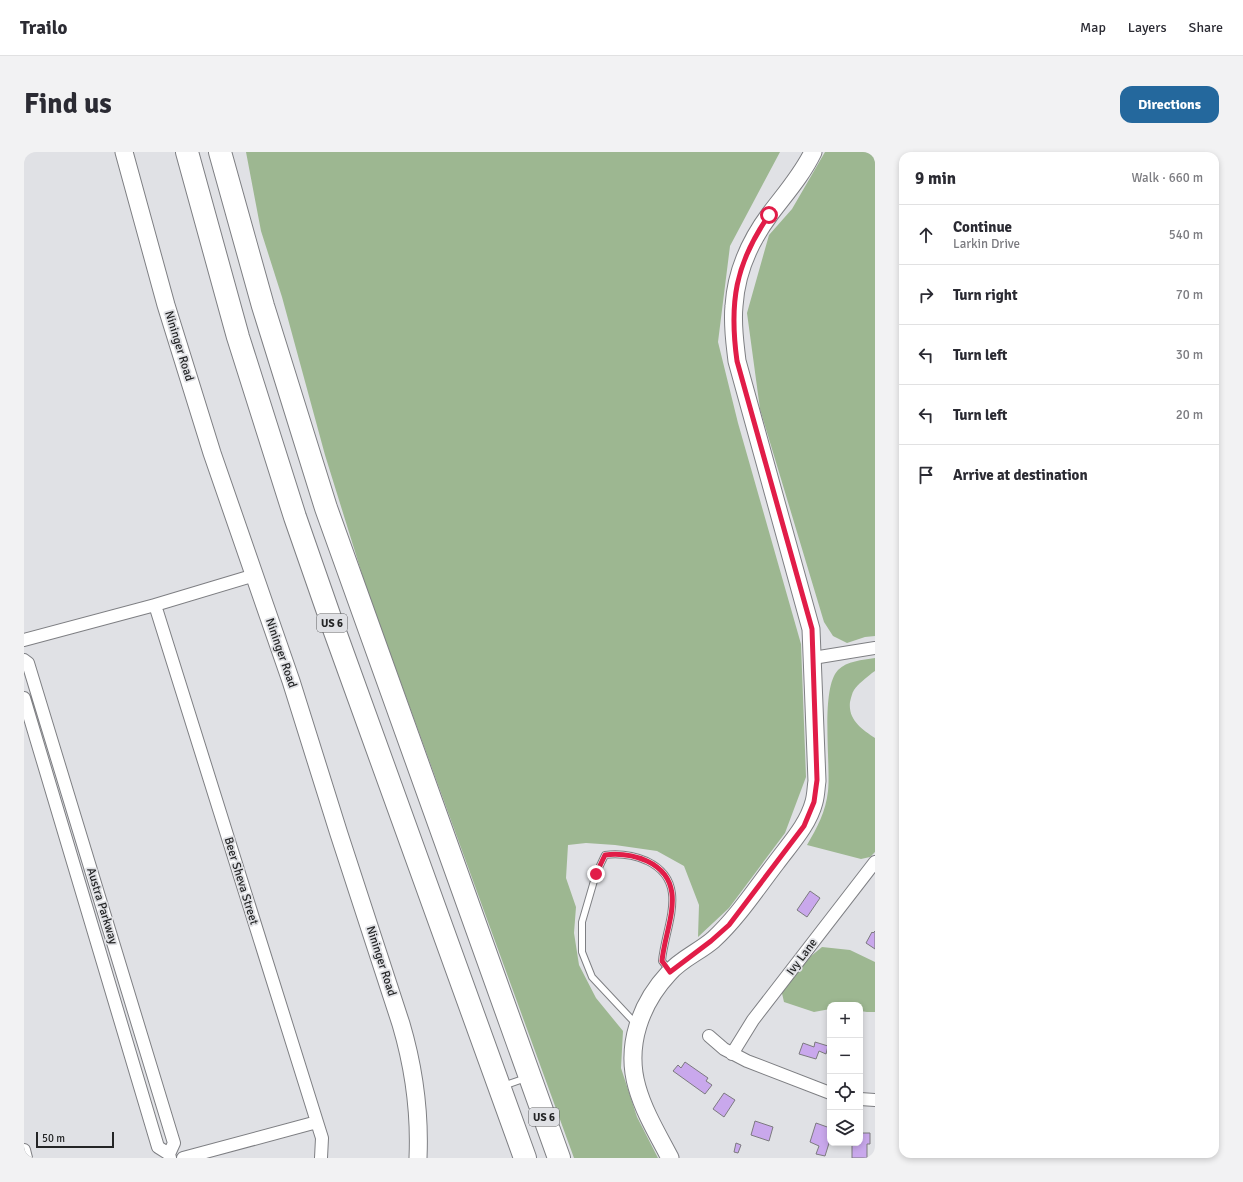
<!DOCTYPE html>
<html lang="en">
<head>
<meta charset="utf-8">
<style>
  :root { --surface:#fff; --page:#f2f2f3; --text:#2b2b33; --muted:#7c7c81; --line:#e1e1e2; --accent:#24689d }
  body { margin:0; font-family:Signika,sans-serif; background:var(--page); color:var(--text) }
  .controls { position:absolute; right:12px; bottom:12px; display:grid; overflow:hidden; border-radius:8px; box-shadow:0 2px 6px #0003 }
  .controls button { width:36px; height:36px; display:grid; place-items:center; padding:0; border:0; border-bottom:1px solid var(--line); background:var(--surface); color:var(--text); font:20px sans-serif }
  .scale { position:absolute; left:12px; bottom:10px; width:78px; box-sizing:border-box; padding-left:4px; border:2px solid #242526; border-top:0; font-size:11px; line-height:14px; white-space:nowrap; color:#242526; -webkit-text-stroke:3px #e0e1e5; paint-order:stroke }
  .stop { position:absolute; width:12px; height:12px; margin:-9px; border:3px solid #e11d48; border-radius:50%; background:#fff }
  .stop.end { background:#e11d48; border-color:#fff; box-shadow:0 1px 4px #0008 }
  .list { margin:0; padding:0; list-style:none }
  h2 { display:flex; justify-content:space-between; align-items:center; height:52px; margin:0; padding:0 16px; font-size:17px }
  h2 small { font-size:13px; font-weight:400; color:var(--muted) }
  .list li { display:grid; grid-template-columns:26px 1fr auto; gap:12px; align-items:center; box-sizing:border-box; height:60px; padding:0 16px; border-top:1px solid var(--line) }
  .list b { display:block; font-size:15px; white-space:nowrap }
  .list p { margin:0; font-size:13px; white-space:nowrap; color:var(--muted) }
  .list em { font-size:13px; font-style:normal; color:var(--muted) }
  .icon { flex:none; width:22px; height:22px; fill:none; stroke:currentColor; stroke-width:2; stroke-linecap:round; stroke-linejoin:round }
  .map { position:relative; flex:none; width:851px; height:1006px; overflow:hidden; border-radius:12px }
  header { display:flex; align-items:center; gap:24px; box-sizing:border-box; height:56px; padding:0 20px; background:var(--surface); border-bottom:1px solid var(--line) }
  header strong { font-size:19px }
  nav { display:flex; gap:22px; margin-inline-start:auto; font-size:14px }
  .intro { display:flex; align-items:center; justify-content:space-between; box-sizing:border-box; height:96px; padding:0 24px }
  h1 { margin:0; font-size:28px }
  .button { padding:10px 18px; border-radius:12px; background:var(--accent); color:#fff; font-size:14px; font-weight:700 }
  main { display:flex; gap:24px; padding:0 24px }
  aside { flex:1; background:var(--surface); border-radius:12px; box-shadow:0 2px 6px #0003 }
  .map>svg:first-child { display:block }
  .green { fill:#9db791 }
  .building { fill:#c9a8ec; stroke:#7c7a7f }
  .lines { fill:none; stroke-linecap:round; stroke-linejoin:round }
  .lane-casing { stroke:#7e7f83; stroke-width:8 }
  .street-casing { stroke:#7e7f83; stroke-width:14 }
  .secondary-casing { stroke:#7e7f83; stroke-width:19 }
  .highway-casing { stroke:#7e7f83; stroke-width:24 }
  .lane { stroke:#fff; stroke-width:6 }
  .street { stroke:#fff; stroke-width:12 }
  .secondary { stroke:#fff; stroke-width:17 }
  .highway { stroke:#fff; stroke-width:22 }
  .route { stroke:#e11d48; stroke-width:5 }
  .labels { text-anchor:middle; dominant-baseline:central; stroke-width:3.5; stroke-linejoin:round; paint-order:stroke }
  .shield { fill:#e0e1e5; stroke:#5c5d5f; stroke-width:1 }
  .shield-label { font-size:11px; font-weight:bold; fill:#242526 }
  .street-label { font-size:12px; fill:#242526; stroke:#e0e1e5 }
</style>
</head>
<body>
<header>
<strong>Trailo</strong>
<nav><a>Map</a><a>Layers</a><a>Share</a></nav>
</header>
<div class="intro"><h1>Find us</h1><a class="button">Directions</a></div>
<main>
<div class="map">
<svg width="851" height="1006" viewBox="0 0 851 1006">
  <rect width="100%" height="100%" fill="#e0e1e5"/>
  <path class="green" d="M 222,0 L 756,0 L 706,94 L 694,190 L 714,271 L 777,492 L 782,625 L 761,681 L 705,756 L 674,785 L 675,753 L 660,714 L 633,699 L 591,693 L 562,691 L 544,693 L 542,726 L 552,755 L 550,781 L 555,813 L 572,846 L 599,879 L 597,916 L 613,965 L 634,1006 L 550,1006 L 342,435 L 301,303 L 258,145 L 237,79 Z
    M 801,0 L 851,0 L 851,484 L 841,485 L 823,491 L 809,484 L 800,470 L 736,257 L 723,161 L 745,83 L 768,57 Z
    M 851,506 L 851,519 L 848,521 C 842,526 834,532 830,538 C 828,541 827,546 826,550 C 824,568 838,577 851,586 L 851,700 L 846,705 L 837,707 L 783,693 C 793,676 802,659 804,639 C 807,612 796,537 814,518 C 823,509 838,508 851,506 Z
    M 798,795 L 826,798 L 851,810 L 851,860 L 843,860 L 836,859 L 836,853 L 806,853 L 806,857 L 790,860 L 760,850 L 757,837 L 781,809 Z"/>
  <path class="building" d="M 786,739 L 796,746 L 783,765 L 773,758 Z
    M 851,779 L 851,797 L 842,791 L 848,780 L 849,781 Z
    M 791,890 L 804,894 L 802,902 L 795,899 L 792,907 L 775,902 L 779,891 L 790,895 Z
    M 661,910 L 684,926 L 682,929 L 688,933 L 681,942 L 649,919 L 654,913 L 657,916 Z
    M 700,941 L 711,948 L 700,965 L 689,957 Z
    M 731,969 L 749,975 L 745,989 L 727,983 Z
    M 792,971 L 806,976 L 806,988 L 801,1004 L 792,1002 L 795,994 L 786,990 Z
    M 836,981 L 846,981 L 846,992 L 843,992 L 843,1006 L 828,1006 L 828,991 L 836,991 Z
    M 712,991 L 717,993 L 714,1001 L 710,1000 Z"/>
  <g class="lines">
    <g class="lane-casing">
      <path id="lane" d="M 612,872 L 568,825 L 558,800 L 558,770 L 572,722 L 581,703 C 597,701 609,703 623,709 C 667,730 641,774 638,809 L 645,818
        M 479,934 L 502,926"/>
    </g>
    <g class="street-casing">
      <path id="street" d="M 131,453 L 298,986 L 297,1006
        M 0,488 L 131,453 L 231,423
        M 789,506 L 851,496
        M 0,508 L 4,511 L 150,991 L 145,1002 L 146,1006
        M 0,546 L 134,995 L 145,1002
        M 685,884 L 700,897 L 723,909 L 806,941
        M 708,902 L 729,868 L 851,710
        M 836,947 L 851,948
        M 0,998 L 2,1006
        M 159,1006 L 293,970"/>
    </g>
    <g class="secondary-casing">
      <path id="secondary" d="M 100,0 L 142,153 L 188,301 L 267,529 L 315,682 L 377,872 C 390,916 396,960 394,1006
        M 646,1006 C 634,983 620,960 613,935 C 601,893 617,851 645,821 C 657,807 675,800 689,788 C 713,766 732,737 752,711 C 766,692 784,673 790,650 C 792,643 792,635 793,629 L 787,477 L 713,209 C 711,191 708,173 710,154 C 712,121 726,89 746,62 C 761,42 778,23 789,0"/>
    </g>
    <g class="highway-casing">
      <path id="highway" d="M 163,0 L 214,185 L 271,365 L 310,477 L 501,1006
        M 196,0 L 239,154 L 302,356 L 535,1006"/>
    </g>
    <use href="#lane" class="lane"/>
    <use href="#street" class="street"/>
    <use href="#secondary" class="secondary"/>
    <use href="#highway" class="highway"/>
  </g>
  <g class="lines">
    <path class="route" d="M 572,722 L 581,703 C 597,701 609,703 623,709 C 667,730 641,774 638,809 L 646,820 L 687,789 L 705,773 L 780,674 L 790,650 L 793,628 L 788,477 L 713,209 C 705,151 711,112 745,63"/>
  </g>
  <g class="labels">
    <g class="shield">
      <rect x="293" y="462" width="30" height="18" rx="3"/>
      <rect x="505" y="956" width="30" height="18" rx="3"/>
    </g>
    <g class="shield-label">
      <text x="308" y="471">US 6</text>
      <text x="520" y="965">US 6</text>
    </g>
    <g class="street-label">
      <text transform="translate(155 194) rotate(73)">Nininger Road</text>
      <text transform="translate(257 501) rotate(71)">Nininger Road</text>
      <text transform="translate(217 729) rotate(73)">Beer Sheva Street</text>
      <text transform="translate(78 754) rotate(73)">Austra Parkway</text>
      <text transform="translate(778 805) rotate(-53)">Ivy Lane</text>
      <text transform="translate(357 809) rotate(72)">Nininger Road</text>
    </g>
  </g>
</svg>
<div class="controls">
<button>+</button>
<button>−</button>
<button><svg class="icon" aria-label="locate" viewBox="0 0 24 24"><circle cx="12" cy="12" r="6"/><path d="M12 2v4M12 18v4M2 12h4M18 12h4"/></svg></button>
<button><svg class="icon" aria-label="layers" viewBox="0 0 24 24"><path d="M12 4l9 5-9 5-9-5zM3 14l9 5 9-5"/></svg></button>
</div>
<div class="scale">50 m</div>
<div class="stop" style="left:745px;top:63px"></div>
<div class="stop end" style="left:572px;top:722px"></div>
</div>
<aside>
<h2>9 min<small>Walk · 660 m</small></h2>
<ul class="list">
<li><svg class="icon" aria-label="ahead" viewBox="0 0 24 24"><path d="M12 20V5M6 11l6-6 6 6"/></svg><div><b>Continue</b><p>Larkin Drive</p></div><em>540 m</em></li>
<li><svg class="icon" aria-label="right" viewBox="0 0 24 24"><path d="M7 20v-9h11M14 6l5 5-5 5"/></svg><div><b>Turn right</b></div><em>70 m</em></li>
<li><svg class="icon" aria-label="left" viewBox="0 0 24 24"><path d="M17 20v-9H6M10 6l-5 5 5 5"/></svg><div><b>Turn left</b></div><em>30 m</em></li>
<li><svg class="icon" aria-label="left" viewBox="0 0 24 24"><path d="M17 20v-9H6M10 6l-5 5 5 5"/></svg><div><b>Turn left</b></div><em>20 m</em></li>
<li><svg class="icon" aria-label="arrive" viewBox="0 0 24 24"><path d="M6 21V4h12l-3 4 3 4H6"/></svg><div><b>Arrive at destination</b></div></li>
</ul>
</aside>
</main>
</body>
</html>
